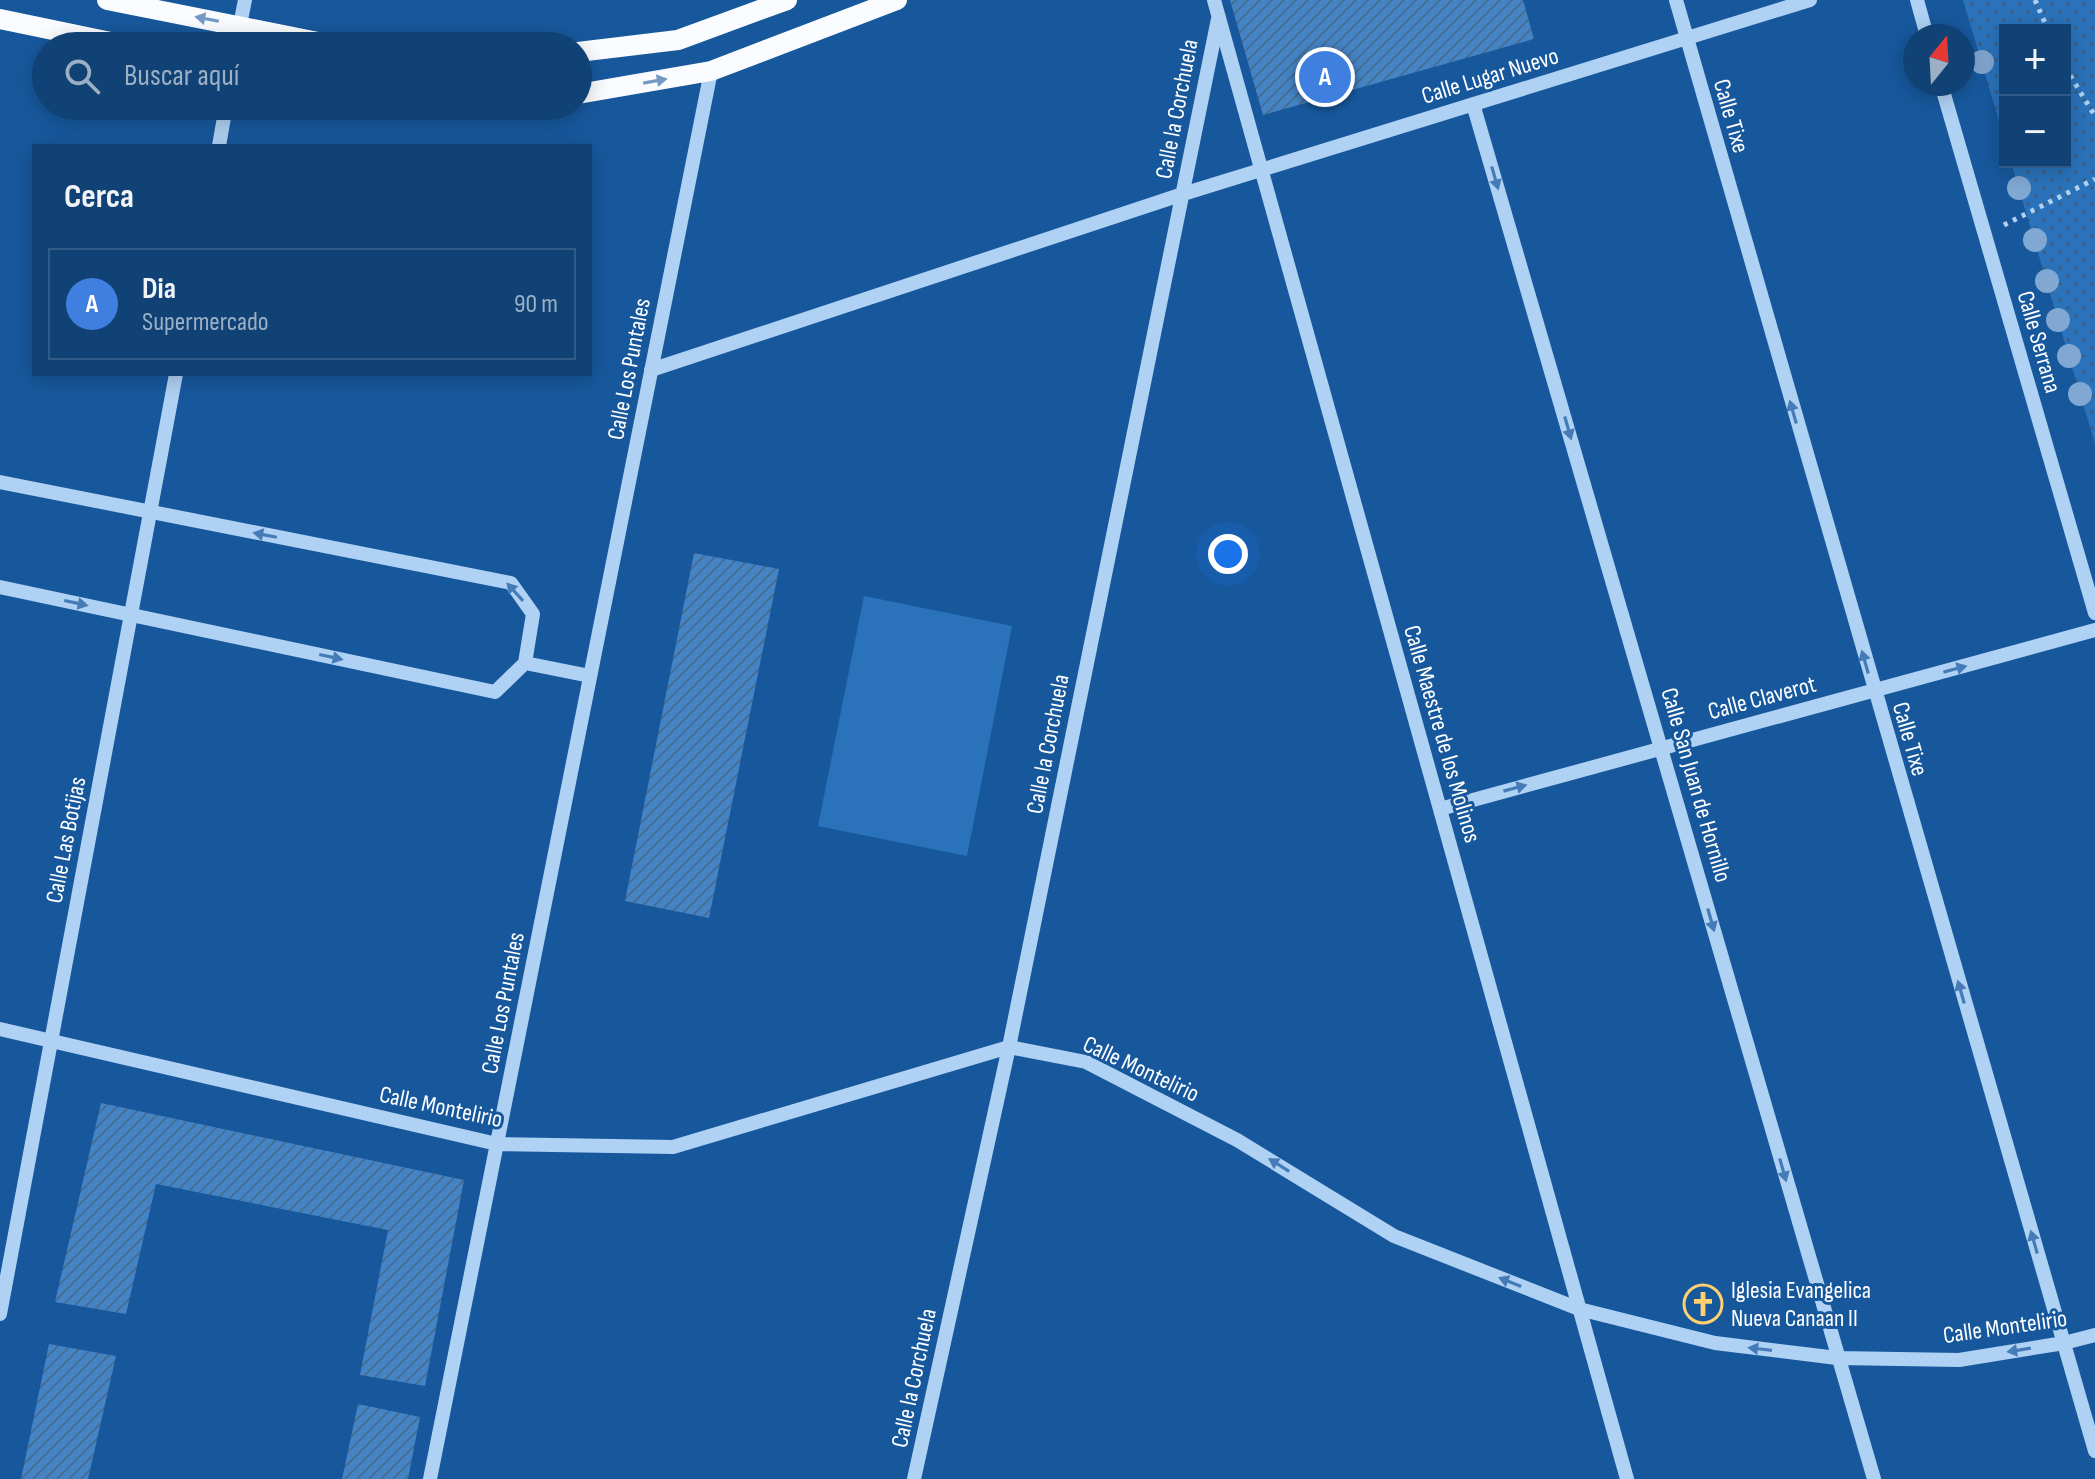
<!DOCTYPE html>
<html lang="es">
<head>
<meta charset="utf-8">
<style>
  :root { --surface:#114276; --page:#1e4d7e; --text:#f1f3f6; --muted:#9cb0c5; --line:#305b88; --accent:#e69b98 }
  body { margin:0; font-family:"Sofia Sans Condensed",sans-serif; background:var(--page); color:var(--text) }
  .controls { position:absolute; right:24px; top:24px; display:grid; overflow:hidden; border-radius:0px; box-shadow:0 4px 20px #0003 }
  .controls button { width:72px; height:72px; display:grid; place-items:center; padding:0; border:0; border-bottom:2px solid var(--line); background:var(--surface); color:var(--text); font:40px sans-serif }
  .compass { position:absolute; left:1903px; top:24px; width:72px; height:72px; border-radius:50%; background:var(--surface); box-shadow:0 4px 20px #0003; rotate:18deg }
  .you { position:absolute; left:1228px; top:554px; width:28px; height:28px; margin:-20px; border:6px solid #fff; border-radius:50%; background:#1a73e8; box-shadow:0 0 0 12px #1a73e833 }
  .badge { display:grid; place-items:center; width:52px; height:52px; border-radius:50%; background:var(--accent); color:#fff; font-size:26px; font-weight:700 }
  .pin { position:absolute; translate:-50% -50%; border:4px solid #fff; box-shadow:0 2px 8px #0006 }
  .list { margin:0; padding:0; list-style:none }
  h2 { display:flex; justify-content:space-between; align-items:center; height:104px; margin:0; padding:0 32px; font-size:34px }
  h2 small { font-size:26px; font-weight:400; color:var(--muted) }
  .list li { display:grid; grid-template-columns:52px 1fr auto; gap:24px; align-items:center; box-sizing:border-box; height:112px; margin:0 16px 16px; padding:0 16px; border:2px solid var(--line); border-radius:0px }
  .list b { display:block; font-size:30px; white-space:nowrap }
  .list p { margin:0; font-size:26px; white-space:nowrap; color:var(--muted) }
  .list em { font-size:26px; font-style:normal; color:var(--muted) }
  .icon { flex:none; width:44px; height:44px; fill:none; stroke:currentColor; stroke-width:2; stroke-linecap:round; stroke-linejoin:round }
  .map { position:relative; flex:none; width:2095px; height:1479px; overflow:hidden }
  .search { position:absolute; background:var(--surface); box-shadow:0 4px 20px #0003; left:32px; top:32px; width:560px; height:88px; display:flex; align-items:center; gap:20px; box-sizing:border-box; padding:0 28px; border-radius:44px; color:var(--muted); font-size:30px }
  .panel { position:absolute; background:var(--surface); box-shadow:0 4px 20px #0003; left:32px; top:144px; width:560px; height:232px; border-radius:0px }
  .map>svg:first-child { display:block }
  .grass { fill:#2a73bb }
  .park { fill:url(#park-dots) }
  .building { fill:url(#building-hatch) }
  .lines { fill:none; stroke-linecap:round; stroke-linejoin:round }
  .path { stroke:#afd1f3; stroke-width:5; stroke-dasharray:4 6; stroke-linecap:butt }
  .minor { stroke:#afd1f3; stroke-width:14 }
  .major { stroke:#fafcff; stroke-width:20 }
  .tree { fill:#81a8d2 }
  .oneway { fill:#729ac4 }
  .oneway2 { fill:#457cb7 }
  .labels { text-anchor:middle; dominant-baseline:central; stroke-width:6; stroke-linejoin:round; paint-order:stroke }
  .street-label { font-size:24px; fill:#fff; stroke:#17589d }
  .poi-label { font-size:24px; fill:#fff; stroke:#17589d; text-anchor:start }
</style>
</head>
<body>
<div class="map">
<svg width="2095" height="1479" viewBox="0 0 2095 1479">
  <defs>
    <pattern id="park-dots" width="8" height="8" patternUnits="userSpaceOnUse" patternTransform="scale(2)"><rect width="8" height="8" fill="#2a73bb"/><path d="M2 2h.1M6 6h.1" fill="none" stroke="#3d5e7e" stroke-width="1.8" stroke-linecap="round"/></pattern>
    <pattern id="building-hatch" width="6" height="6" patternUnits="userSpaceOnUse" patternTransform="scale(2)"><rect width="6" height="6" fill="#4484c5"/><path d="M-1 1l2-2M0 6l6-6M5 7l2-2" fill="none" stroke="#476e95"/></pattern>
  </defs>
  <rect width="100%" height="100%" fill="#17589d"/>
  <path class="grass" d="M 864,596 L 1012,626 L 967,856 L 818,826 Z"/>
  <path class="park" d="M 1963,0 L 2095,0 L 2095,444 L 2011,162 L 2065,162 L 2065,30 L 2005,30 L 2005,141 Z"/>
  <path class="building" d="M 1230,0 L 1523,0 L 1534,39 L 1263,115 Z
    M 694,553 L 779,569 L 709,918 L 625,901 Z
    M 101,1103 L 464,1180 L 425,1386 L 360,1375 L 388,1230 L 156,1184 L 126,1314 L 55,1302 Z
    M 49,1344 L 116,1356 L 88,1479 L 21,1479 Z
    M 358,1404 L 420,1417 L 408,1479 L 342,1479 Z"/>
  <g class="lines">
    <path class="path" d="M 2035,0 L 2048,30
      M 2065,67 L 2095,116
      M 2004,225 L 2095,179"/>
    <path class="minor" d="M 1214,0 L 1627,1479
      M 1676,0 L 2095,1451
      M 1917,0 L 1927,36
      M 240,25 L 245,0
      M 1941,84 L 2095,613
      M 1473,104 L 1874,1479
      M 219,146 L 226,106
      M 651,370 L 1183,194 L 1810,0
      M 0,482 L 511,583 L 533,614 L 525,663 L 495,692 L 0,587
      M 525,663 L 590,676
      M 1440,809 L 2095,630
      M 0,1029 L 497,1144 L 673,1147 L 1009,1047 L 1086,1062 L 1237,1140 L 1394,1236 L 1579,1309 L 1715,1343 L 1837,1358 L 1959,1360 L 2064,1343 L 2095,1335
      M 0,1314 L 176,374
      M 430,1479 L 711,71
      M 914,1479 L 1009,1047 L 1218,19"/>
    <path class="major" d="M 107,0 L 338,46
      M 0,19 L 130,46
      M 578,52 L 678,40 L 787,0
      M 578,94 L 711,71 L 897,0"/>
  </g>
  <g class="tree">
    <circle cx="1982" cy="62" r="12"/>
    <circle cx="2019" cy="188" r="12"/>
    <circle cx="2035" cy="240" r="12"/>
    <circle cx="2047" cy="281" r="12"/>
    <circle cx="2058" cy="320" r="12"/>
    <circle cx="2069" cy="356" r="12"/>
    <circle cx="2080" cy="394" r="12"/>
  </g>
  <defs><path id="oneway-solid" d="M-6-.8H1V-3.2L6.5 0L1 3.2V.8H-6Z" transform="scale(2)"/></defs>
  <g class="oneway">
    <use href="#oneway-solid" transform="translate(207 19) rotate(-169)"/>
    <use href="#oneway-solid" transform="translate(655 81) rotate(-10)"/>
  </g>
  <g class="oneway2">
    <use href="#oneway-solid" transform="translate(1495 178) rotate(74)"/>
    <use href="#oneway-solid" transform="translate(1793 412) rotate(-106)"/>
    <use href="#oneway-solid" transform="translate(1568 428) rotate(74)"/>
    <use href="#oneway-solid" transform="translate(265 535) rotate(-169)"/>
    <use href="#oneway-solid" transform="translate(515 592) rotate(-132)"/>
    <use href="#oneway-solid" transform="translate(76 603) rotate(12)"/>
    <use href="#oneway-solid" transform="translate(331 657) rotate(12)"/>
    <use href="#oneway-solid" transform="translate(1865 662) rotate(-106)"/>
    <use href="#oneway-solid" transform="translate(1955 669) rotate(-15)"/>
    <use href="#oneway-solid" transform="translate(1515 788) rotate(-15)"/>
    <use href="#oneway-solid" transform="translate(1711 920) rotate(74)"/>
    <use href="#oneway-solid" transform="translate(1961 992) rotate(-106)"/>
    <use href="#oneway-solid" transform="translate(1279 1165) rotate(-148)"/>
    <use href="#oneway-solid" transform="translate(1783 1170) rotate(74)"/>
    <use href="#oneway-solid" transform="translate(2034 1242) rotate(-106)"/>
    <use href="#oneway-solid" transform="translate(1510 1282) rotate(-158)"/>
    <use href="#oneway-solid" transform="translate(1760 1349) rotate(-173)"/>
    <use href="#oneway-solid" transform="translate(2019 1350) rotate(171)"/>
  </g>
  <defs>
    <g id="church-ring" transform="scale(2)"><circle r="9.5" fill="#17589d" stroke="#ffcf70" stroke-width="1.5"/><path d="M-1.2-6h2.4v3.5h3.3v2.4h-3.3V6h-2.4V-.1h-3.3v-2.4h3.3Z" fill="#ffcf70"/></g>
  </defs>
  <g fill-rule="evenodd">
    <use href="#church-ring" x="1703" y="1304"/>
  </g>
  <g class="labels">
    <g class="street-label">
      <text transform="translate(1490 76) rotate(-17)">Calle Lugar Nuevo</text>
      <text transform="translate(1177 109) rotate(-79)">Calle la Corchuela</text>
      <text transform="translate(1731 116) rotate(74)">Calle Tixe</text>
      <text transform="translate(2039 342) rotate(74)">Calle Serrana</text>
      <text transform="translate(629 369) rotate(-79)">Calle Los Puntales</text>
      <text transform="translate(1762 698) rotate(-15)">Calle Claverot</text>
      <text transform="translate(1442 734) rotate(74)">Calle Maestre de los Molinos</text>
      <text transform="translate(1910 739) rotate(74)">Calle Tixe</text>
      <text transform="translate(1048 744) rotate(-79)">Calle la Corchuela</text>
      <text transform="translate(1696 785) rotate(74)">Calle San Juan de Hornillo</text>
      <text transform="translate(66 840) rotate(-79)">Calle Las Botijas</text>
      <text transform="translate(503 1003) rotate(-79)">Calle Los Puntales</text>
      <text transform="translate(1141 1069) rotate(25)">Calle Montelirio</text>
      <text transform="translate(441 1107) rotate(12)">Calle Montelirio</text>
      <text transform="translate(2005 1327) rotate(-8)">Calle Montelirio</text>
      <text transform="translate(914 1378) rotate(-78)">Calle la Corchuela</text>
    </g>
    <g class="poi-label">
      <text x="1731" y="1290">Iglesia Evangelica<tspan x="1731" dy="28">Nueva Canaan II</tspan></text>
    </g>
  </g>
</svg>
<div class="controls">
<button>+</button>
<button>−</button>
</div>
<svg class="compass" viewBox="-18 -18 36 36"><path d="M0-13l5 13h-10z" fill="#e53935"/><path d="M0 13l5-13h-10z" fill="#9cb0c5"/></svg>
<div class="you"></div>
<div class="pin badge" style="left:1325px;top:77px;background:#3f7fe0">A</div>
<div class="search"><svg class="icon" aria-label="search" viewBox="0 0 24 24"><circle cx="10" cy="10" r="6"/><path d="M15 15l6 6"/></svg>Buscar aquí</div>
<section class="panel">
<h2>Cerca<small></small></h2>
<ul class="list">
<li><span class="badge" style="background:#3f7fe0">A</span><div><b>Dia</b><p>Supermercado</p></div><em>90 m</em></li>
</ul>
</section>
</div>
</body>
</html>
